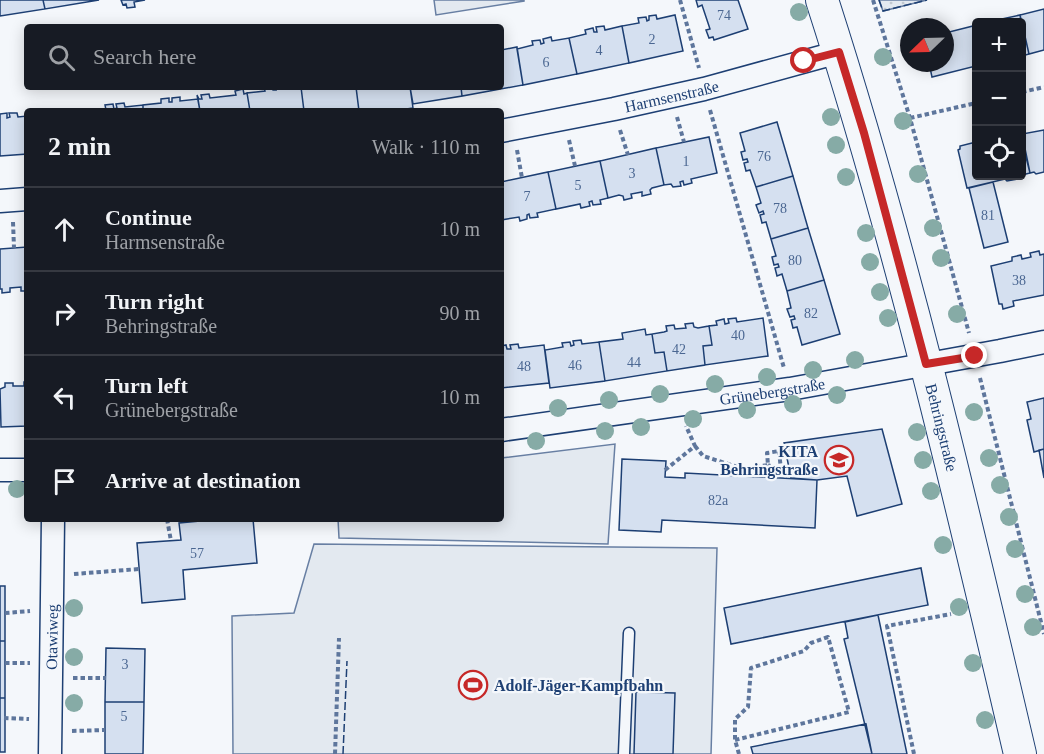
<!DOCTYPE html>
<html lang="en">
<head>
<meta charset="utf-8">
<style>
  :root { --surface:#171b24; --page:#20242c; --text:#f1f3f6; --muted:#9ea1a6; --line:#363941 }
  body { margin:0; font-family:Georgia,serif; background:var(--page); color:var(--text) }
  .controls { position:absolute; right:18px; top:18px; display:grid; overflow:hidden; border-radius:6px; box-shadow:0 3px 15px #0003 }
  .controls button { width:54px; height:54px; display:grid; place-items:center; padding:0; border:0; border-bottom:2px solid var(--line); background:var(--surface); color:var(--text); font:30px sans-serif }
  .compass { position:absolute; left:900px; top:18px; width:54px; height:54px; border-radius:50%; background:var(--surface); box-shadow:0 3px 15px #0003; rotate:247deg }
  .stop { position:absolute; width:18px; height:18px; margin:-14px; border:4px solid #c62828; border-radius:50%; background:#fff }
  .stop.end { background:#c62828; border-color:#fff; box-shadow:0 2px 6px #0008 }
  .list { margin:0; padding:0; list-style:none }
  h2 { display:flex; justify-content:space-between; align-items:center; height:78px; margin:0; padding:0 24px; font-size:26px }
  h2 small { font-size:20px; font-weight:400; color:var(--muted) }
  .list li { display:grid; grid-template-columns:39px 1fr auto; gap:18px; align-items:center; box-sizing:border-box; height:84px; padding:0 24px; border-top:2px solid var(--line) }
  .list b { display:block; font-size:22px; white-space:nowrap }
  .list p { margin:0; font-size:20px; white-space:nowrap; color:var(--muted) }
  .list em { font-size:20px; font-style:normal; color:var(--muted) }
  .icon { flex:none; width:33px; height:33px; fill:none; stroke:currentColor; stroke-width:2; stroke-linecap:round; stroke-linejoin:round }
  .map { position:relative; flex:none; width:1044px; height:754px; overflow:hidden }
  .search { position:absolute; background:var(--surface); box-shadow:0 3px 15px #0003; left:24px; top:24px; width:480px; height:66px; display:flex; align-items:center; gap:15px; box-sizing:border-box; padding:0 21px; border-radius:6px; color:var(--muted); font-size:22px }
  .panel { position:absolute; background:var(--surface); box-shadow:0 3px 15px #0003; left:24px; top:108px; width:480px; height:414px; border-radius:6px }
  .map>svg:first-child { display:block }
  .grass { fill:url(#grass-dots); stroke:#687fa3; stroke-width:1.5 }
  .park { fill:#e3e9f0; stroke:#687fa3; stroke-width:1.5 }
  .building { fill:#d5e0f0; stroke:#1d3f73; stroke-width:1.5 }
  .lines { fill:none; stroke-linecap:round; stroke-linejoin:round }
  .service-casing { stroke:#1d3f73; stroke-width:13 }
  .minor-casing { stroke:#1d3f73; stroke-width:25 }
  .secondary-casing { stroke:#1d3f73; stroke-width:34 }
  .path { stroke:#5e769c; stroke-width:4; stroke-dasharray:4.5 3; stroke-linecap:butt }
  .service { stroke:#f4f7fb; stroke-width:10 }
  .minor { stroke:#f4f7fb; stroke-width:22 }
  .secondary { stroke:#f4f7fb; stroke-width:32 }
  .fence { stroke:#1d3f73; stroke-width:1.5; stroke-dasharray:8 3; stroke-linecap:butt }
  .tree { fill:#86aba6 }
  .route { stroke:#c62828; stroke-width:8 }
  .labels { text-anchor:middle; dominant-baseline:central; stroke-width:4.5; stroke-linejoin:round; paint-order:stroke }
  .number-label { font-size:14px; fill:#4b6792 }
  .street-label { font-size:16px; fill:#1d3f73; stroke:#f4f7fb }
  .poi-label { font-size:16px; font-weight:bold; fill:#1d3f73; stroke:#f4f7fb; text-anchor:end }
</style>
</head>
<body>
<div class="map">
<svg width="1044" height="754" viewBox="0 0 1044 754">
  <defs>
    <pattern id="grass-dots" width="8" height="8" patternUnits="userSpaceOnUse" patternTransform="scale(1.5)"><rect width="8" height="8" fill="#e3e9f0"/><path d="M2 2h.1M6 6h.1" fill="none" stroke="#c2c9d1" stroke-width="1.8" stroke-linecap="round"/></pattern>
  </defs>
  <rect width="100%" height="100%" fill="#f4f7fb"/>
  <path class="grass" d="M 879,0 L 927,0 L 883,11 Z"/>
  <path class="park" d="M 434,0 L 524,0 L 524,1 L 436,15 Z
    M 615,444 L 608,544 L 339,538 L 338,519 L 501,519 L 501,458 Z
    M 314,544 L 717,548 L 711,754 L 233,754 L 232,616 L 294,613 Z"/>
  <path class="building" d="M 0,0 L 43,0 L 45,9 L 0,16 Z
    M 43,0 L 99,0 L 45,9 Z
    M 121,0 L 145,0 L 134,2 L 135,7 L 127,8 L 126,4 L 123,5 Z
    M 696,0 L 738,0 L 748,29 L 714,40 L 713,37 L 709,38 L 706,30 L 710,29 L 702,5 L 698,7 Z
    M 1044,9 L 1044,50 L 1029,54 L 1020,15 Z
    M 656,15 L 657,19 L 675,15 L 683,51 L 629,63 L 622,26 L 639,23 L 638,18 L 646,17 L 647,21 L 649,20 L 649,16 Z
    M 1020,15 L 1021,22 L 988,22 Z
    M 1022,23 L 1029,54 L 1022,56 Z
    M 604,26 L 605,30 L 622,26 L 629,63 L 577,74 L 569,38 L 586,34 L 585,30 L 593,28 L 594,32 L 597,32 L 596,27 Z
    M 973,26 L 976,42 L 976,66 L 932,77 L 929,63 L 945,63 L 945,33 Z
    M 551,37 L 552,41 L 569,38 L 577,74 L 523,85 L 517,49 L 533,45 L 532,41 L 540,40 L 541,44 L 544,43 L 543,39 Z
    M 517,47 L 523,85 L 462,96 L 461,87 L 501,87 L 501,50 Z
    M 264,87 L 272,87 L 273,90 L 276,90 L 275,87 L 284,87 L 284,89 L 301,87 L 304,111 L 250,111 L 247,93 L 265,91 Z
    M 301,87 L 356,87 L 359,111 L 304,111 Z
    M 356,87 L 410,87 L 413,108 L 393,111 L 359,111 Z
    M 410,87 L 461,87 L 462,96 L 413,104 Z
    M 243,89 L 244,94 L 247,93 L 250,111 L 200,111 L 197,95 L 199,99 L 202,99 L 201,95 L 209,94 L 210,98 L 236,95 L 235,91 Z
    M 180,97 L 180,101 L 198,99 L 200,111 L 143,111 L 143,105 L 161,103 L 161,99 L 169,98 L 169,102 L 172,102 L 172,98 Z
    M 124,103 L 125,107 L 143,105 L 143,111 L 94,111 L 106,110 L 105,105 L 113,104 L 114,109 L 117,108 L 116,104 Z
    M 7,113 L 7,118 L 10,117 L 9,113 L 17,113 L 18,117 L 27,116 L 27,154 L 0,156 L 0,114 Z
    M 777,122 L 793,176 L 756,187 L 750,170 L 746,171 L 744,163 L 748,162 L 747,159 L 743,160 L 741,152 L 745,151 L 740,133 Z
    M 1044,130 L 1044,172 L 1036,174 L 1034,172 L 1030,173 L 1022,134 Z
    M 709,137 L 717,173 L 691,179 L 692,183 L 684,185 L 683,181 L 680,182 L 681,186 L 673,187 L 671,184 L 664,185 L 656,148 Z
    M 1022,141 L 1030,173 L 1022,175 Z
    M 976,142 L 976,176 L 1019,176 L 1017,176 L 1018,179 L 1007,181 L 1005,179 L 967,188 L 958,150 L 960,149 L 960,146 Z
    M 656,148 L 664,185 L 652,188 L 650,190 L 651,194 L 642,196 L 642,192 L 631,194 L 632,198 L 624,200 L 623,196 L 619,195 L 608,198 L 600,161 Z
    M 600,161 L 608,198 L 600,200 L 601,204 L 593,205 L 592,201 L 589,202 L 590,206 L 581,208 L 580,204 L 556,209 L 548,172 Z
    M 548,172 L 556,209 L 537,213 L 538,217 L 530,218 L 529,214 L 527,215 L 527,219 L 520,221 L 519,217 L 501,220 L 501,182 Z
    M 793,176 L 808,228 L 771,239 L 766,222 L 762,223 L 760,215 L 764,214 L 763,211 L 759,213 L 756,205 L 761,203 L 756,187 Z
    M 993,182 L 1008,242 L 984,248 L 969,188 Z
    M 808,228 L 824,280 L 787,291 L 782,274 L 777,276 L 775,268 L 779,267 L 778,264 L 774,265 L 772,257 L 776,256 L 771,239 Z
    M 27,247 L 27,291 L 21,291 L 21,287 L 10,288 L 10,292 L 2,293 L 2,289 L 0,289 L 0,249 Z
    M 1039,251 L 1040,255 L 1044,254 L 1044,295 L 1013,301 L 1014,306 L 1003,309 L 1002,304 L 999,304 L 991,266 L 1012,261 L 1012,257 L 1021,255 L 1022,259 L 1031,257 L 1030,253 Z
    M 824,280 L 840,334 L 802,345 L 797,327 L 793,328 L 791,320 L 795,319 L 794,316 L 790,317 L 787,309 L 791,308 L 787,291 Z
    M 736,318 L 737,322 L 763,318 L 768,356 L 705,365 L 703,346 L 712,345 L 709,326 L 717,325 L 716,321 L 724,319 L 725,324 L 729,323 L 728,319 Z
    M 693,323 L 694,327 L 698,328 L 709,326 L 712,345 L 703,346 L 705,365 L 667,371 L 664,352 L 655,353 L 652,334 L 664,332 L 667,331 L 666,326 L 674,325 L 675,329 L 686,328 L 685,324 Z
    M 645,329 L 646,335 L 652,334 L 655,353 L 664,352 L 667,371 L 605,381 L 599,342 L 623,339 L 622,333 Z
    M 581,340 L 582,344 L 599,342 L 605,381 L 550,388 L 545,350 L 563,347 L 562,343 L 570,342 L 571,346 L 574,345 L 573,341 Z
    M 518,344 L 519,348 L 544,345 L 549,383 L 501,388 L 501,346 L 506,345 L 507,349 L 511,349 L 510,345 Z
    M 24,382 L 27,382 L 27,426 L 1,427 L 0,389 L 5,387 L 5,383 L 13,383 L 13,386 L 24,386 Z
    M 1044,398 L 1044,449 L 1034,452 L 1027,420 L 1031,419 L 1027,402 Z
    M 882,429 L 902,504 L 857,516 L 847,476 L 817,480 L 791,478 L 784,443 Z
    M 1044,449 L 1044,478 L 1039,450 Z
    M 622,459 L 666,461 L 665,477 L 685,478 L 685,473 L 817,480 L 815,528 L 662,520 L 661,532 L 619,530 Z
    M 222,519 L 253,519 L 257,563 L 183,570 L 185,599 L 142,603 L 137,543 L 181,540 L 179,523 Z
    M 921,568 L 928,605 L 731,644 L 724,608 Z
    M 0,586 L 5,586 L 5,641 L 0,641 Z
    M 878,615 L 907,754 L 872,754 L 844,639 L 848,638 L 845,622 Z
    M 0,641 L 5,641 L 5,698 L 0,698 Z
    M 106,648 L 145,649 L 144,702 L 105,702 Z
    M 636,692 L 675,693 L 673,754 L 634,754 Z
    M 0,698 L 5,698 L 5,752 L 0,752 Z
    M 105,702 L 144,702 L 143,754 L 105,754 Z
    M 866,724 L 872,754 L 753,754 L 751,747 Z"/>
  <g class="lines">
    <g class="service-casing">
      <path id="service" d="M 624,754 L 629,633"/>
    </g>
    <g class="minor-casing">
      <g id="minor">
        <path id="s1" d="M 501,131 L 614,109 L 704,89 L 839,52"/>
        <path d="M 0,201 L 27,199"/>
        <path id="s2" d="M 501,430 L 790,389 L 1000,351 L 1044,342"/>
        <path d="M 0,470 L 27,470"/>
        <path id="s3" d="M 50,754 L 53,519"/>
      </g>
    </g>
    <g class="secondary-casing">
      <g id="secondary">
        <path id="s4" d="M 822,0 C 902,248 961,501 1020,754"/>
      </g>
    </g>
    <path class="path" d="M 680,0 L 699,68
      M 873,0 L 910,118 L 969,333
      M 1022,92 L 1044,87
      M 710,110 L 784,368
      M 677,117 L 684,142
      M 910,118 L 976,103
      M 620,130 L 628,155
      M 569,140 L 575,166
      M 517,150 L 522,178
      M 13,222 L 14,248
      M 980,378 L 1044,634
      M 695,446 L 703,456 L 744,469 L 768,465 L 767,453 L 779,451 L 781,470 L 768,465
      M 744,469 L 744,476
      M 665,470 L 695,446 L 686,426
      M 167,519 L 171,541
      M 74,574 L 139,569
      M 5,613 L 30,611
      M 5,663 L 30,663
      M 73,678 L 106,678
      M 4,718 L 29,719
      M 72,731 L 105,730
      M 735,740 L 849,712 L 828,637 L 811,643 L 804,651 L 751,668 L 748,707 L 735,719 L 735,740 L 739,754
      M 335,754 L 339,638
      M 914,754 L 887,626 L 951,614"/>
    <use href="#service" class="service"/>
    <use href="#minor" class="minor"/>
    <use href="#secondary" class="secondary"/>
    <path class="fence" d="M 879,0 L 883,11 L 927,0
      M 343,754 L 347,661"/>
  </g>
  <g class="tree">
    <circle cx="799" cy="12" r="9"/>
    <circle cx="883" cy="57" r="9"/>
    <circle cx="831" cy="117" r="9"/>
    <circle cx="903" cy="121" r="9"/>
    <circle cx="836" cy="145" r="9"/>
    <circle cx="918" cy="174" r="9"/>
    <circle cx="846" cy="177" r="9"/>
    <circle cx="933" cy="228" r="9"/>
    <circle cx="866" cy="233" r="9"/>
    <circle cx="941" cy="258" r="9"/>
    <circle cx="870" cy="262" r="9"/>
    <circle cx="880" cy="292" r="9"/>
    <circle cx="957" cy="314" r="9"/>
    <circle cx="888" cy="318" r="9"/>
    <circle cx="855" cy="360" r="9"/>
    <circle cx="813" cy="370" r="9"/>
    <circle cx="767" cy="377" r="9"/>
    <circle cx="715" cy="384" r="9"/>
    <circle cx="660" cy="394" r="9"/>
    <circle cx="837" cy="395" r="9"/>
    <circle cx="609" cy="400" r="9"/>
    <circle cx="793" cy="404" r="9"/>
    <circle cx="558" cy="408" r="9"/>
    <circle cx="747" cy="410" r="9"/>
    <circle cx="974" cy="412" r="9"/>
    <circle cx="693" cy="419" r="9"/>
    <circle cx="641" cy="427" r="9"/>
    <circle cx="605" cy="431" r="9"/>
    <circle cx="917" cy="432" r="9"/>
    <circle cx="536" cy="441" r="9"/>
    <circle cx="989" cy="458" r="9"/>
    <circle cx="923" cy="460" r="9"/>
    <circle cx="1000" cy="485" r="9"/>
    <circle cx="17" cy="489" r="9"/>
    <circle cx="931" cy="491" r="9"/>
    <circle cx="1009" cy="517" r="9"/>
    <circle cx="943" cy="545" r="9"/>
    <circle cx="1015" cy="549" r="9"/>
    <circle cx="1025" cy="594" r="9"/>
    <circle cx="959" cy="607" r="9"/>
    <circle cx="74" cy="608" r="9"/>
    <circle cx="1033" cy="627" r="9"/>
    <circle cx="74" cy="657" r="9"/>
    <circle cx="973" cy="663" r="9"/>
    <circle cx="74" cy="703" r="9"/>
    <circle cx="985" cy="720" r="9"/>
  </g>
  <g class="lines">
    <path class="route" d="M 804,61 L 839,52 L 864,133 L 926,364 L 975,356"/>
  </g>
  <defs>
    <g id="school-ring" transform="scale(1.5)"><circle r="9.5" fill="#f4f7fb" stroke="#c62828" stroke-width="1.5"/><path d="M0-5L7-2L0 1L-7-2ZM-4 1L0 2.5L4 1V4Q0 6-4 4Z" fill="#c62828"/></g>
    <g id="stadium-ring" transform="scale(1.5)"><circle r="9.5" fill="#f4f7fb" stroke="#c62828" stroke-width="1.5"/><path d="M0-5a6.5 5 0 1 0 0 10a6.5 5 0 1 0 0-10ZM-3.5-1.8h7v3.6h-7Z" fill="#c62828"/></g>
  </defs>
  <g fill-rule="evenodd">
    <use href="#school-ring" x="839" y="460"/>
    <use href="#stadium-ring" x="473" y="685"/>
  </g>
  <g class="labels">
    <g class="number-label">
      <text x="724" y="15">74</text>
      <text x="652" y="39">2</text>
      <text x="599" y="50">4</text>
      <text x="546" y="62">6</text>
      <text x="764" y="156">76</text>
      <text x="686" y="161">1</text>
      <text x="632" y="173">3</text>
      <text x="578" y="185">5</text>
      <text x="527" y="196">7</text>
      <text x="780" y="208">78</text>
      <text x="988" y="215">81</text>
      <text x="795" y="260">80</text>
      <text x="1019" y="280">38</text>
      <text x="811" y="313">82</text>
      <text x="738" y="335">40</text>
      <text x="679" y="349">42</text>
      <text x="634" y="362">44</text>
      <text x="575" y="365">46</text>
      <text x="524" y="366">48</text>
      <text x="718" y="500">82a</text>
      <text x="197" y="553">57</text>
      <text x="125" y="664">3</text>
      <text x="124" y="716">5</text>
    </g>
    <g class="street-label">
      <text stroke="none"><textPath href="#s1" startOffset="174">Harmsenstraße</textPath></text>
      <text stroke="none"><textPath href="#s2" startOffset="274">Grünebergstraße</textPath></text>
      <text stroke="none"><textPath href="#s4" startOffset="444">Behringstraße</textPath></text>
      <text stroke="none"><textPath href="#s3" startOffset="117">Otawiweg</textPath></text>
    </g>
    <g class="poi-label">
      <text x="818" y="451">KITA<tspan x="818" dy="18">Behringstraße</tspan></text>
      <text x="494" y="685" text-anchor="start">Adolf-Jäger-Kampfbahn</text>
    </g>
  </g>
</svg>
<div class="controls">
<button>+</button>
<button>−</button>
<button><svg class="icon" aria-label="locate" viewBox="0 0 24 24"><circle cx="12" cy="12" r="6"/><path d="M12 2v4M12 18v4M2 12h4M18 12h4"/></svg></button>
</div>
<svg class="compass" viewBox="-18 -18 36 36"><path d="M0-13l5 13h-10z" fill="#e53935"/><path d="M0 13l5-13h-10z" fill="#9ea1a6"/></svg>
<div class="stop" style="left:804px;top:61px"></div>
<div class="stop end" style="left:975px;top:356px"></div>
<div class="search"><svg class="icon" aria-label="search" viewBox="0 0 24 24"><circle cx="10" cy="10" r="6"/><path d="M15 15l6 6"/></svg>Search here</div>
<section class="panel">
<h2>2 min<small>Walk · 110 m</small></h2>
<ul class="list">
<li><svg class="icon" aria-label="ahead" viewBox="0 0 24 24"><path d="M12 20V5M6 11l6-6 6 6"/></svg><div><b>Continue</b><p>Harmsenstraße</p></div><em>10 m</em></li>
<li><svg class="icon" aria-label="right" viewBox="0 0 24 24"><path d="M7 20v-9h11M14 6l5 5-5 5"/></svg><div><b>Turn right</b><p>Behringstraße</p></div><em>90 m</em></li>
<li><svg class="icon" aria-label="left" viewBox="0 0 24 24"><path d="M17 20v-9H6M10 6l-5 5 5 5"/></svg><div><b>Turn left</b><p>Grünebergstraße</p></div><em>10 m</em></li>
<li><svg class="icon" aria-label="arrive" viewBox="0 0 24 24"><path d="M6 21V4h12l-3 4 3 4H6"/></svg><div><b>Arrive at destination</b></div></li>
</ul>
</section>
</div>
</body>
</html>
